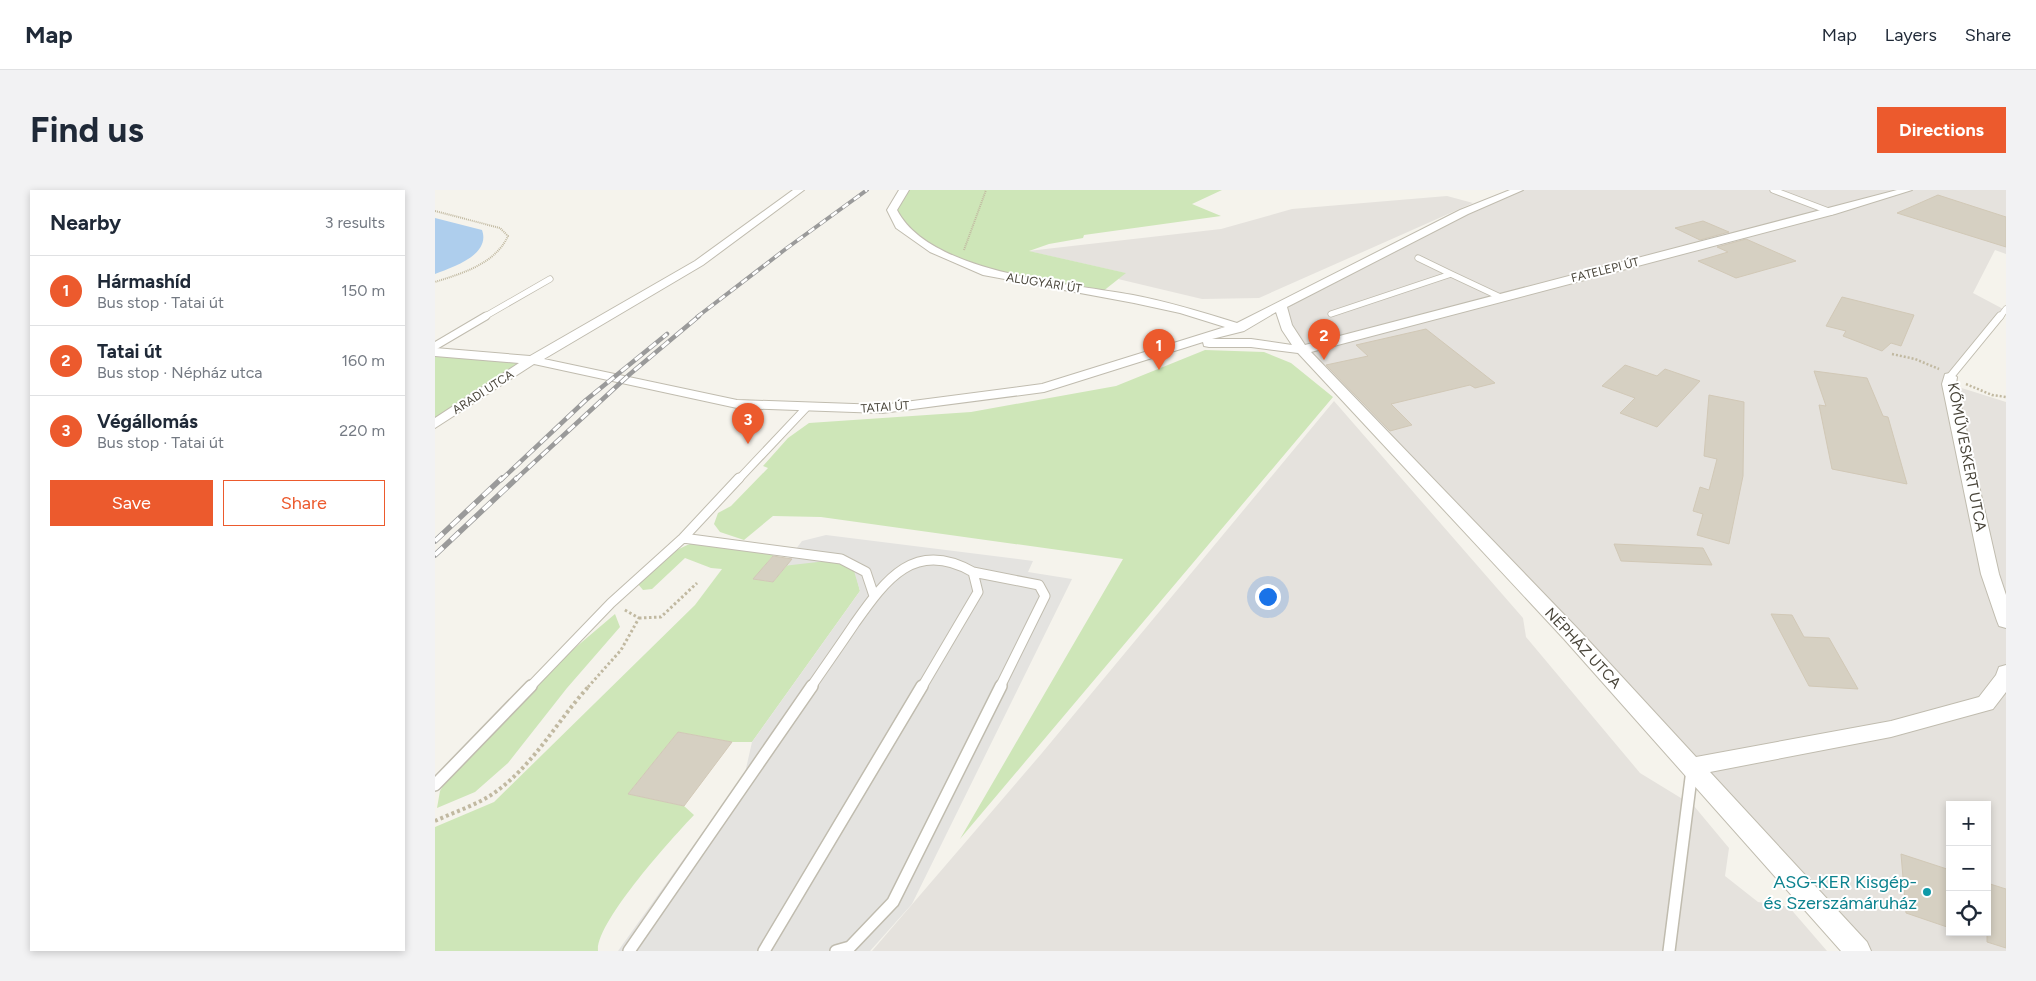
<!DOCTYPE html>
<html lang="en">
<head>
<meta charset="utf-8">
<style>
  :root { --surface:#fff; --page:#f2f2f3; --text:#1f2937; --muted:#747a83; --line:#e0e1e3; --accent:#ec5a2d }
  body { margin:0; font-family:Figtree,sans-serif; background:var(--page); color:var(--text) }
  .controls { position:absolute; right:15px; bottom:15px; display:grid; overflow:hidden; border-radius:0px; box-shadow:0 2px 8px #0003 }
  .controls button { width:45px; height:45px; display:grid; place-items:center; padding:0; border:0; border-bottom:1px solid var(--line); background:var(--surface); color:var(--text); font:25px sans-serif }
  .you { position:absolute; left:832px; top:406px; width:18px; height:18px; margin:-12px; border:4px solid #fff; border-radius:50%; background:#1a73e8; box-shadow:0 0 0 8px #1a73e833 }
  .badge { display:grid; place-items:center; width:32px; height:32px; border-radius:50%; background:var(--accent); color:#fff; font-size:16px; font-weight:700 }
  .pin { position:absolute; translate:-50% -41px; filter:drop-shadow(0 1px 2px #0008) }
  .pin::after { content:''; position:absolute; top:26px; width:18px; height:15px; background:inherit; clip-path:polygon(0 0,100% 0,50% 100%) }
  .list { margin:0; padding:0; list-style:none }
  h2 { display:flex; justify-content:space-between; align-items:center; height:65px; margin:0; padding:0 20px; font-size:21px }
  h2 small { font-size:16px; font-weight:400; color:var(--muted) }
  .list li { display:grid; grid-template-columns:32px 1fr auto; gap:15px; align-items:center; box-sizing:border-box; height:70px; padding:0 20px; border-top:1px solid var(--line) }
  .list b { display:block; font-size:19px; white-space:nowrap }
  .list p { margin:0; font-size:16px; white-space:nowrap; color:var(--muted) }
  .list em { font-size:16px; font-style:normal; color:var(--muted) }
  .actions { display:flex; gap:10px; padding:15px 20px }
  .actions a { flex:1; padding:11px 0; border:1px solid var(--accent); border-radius:0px; text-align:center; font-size:18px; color:var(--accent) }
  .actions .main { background:var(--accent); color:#fff }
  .icon { flex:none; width:28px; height:28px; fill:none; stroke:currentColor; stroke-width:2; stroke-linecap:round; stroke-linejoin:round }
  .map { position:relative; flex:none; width:1571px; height:761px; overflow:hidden; border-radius:0px }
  header { display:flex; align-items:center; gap:30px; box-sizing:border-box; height:70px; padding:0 25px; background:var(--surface); border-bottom:1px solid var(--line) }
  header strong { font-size:24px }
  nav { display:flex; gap:28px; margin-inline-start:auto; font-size:18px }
  .intro { display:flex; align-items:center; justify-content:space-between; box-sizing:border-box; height:120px; padding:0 30px }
  h1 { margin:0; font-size:35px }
  .button { padding:12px 22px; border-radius:0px; background:var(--accent); color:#fff; font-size:18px; font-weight:700 }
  main { display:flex; gap:30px; padding:0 30px }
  aside { flex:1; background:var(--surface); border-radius:0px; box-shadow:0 2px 8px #0003 }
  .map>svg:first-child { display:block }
  .industrial { fill:#e5e2dd; fill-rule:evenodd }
  .green { fill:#cee6b8 }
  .parking { fill:#e4e3e0 }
  .water { fill:#aeceed }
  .building { fill:#d6d0c2; stroke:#d1c8b6 }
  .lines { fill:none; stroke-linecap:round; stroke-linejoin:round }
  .service-far3-casing { stroke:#c0bcaf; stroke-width:7 }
  .service-far2-casing { stroke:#c0bcaf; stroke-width:9 }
  .service-far1-casing { stroke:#c0bcaf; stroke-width:11 }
  .service-casing { stroke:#c0bcaf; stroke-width:14 }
  .minor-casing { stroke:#c0bcaf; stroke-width:2 }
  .path-far3 { stroke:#c1b9a1; stroke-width:2; stroke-dasharray:1 1; stroke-linecap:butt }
  .path-far2 { stroke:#c1b9a1; stroke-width:2.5; stroke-dasharray:2 2; stroke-linecap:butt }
  .path-far1 { stroke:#c1b9a1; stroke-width:3; stroke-dasharray:2.5 2.5; stroke-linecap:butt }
  .path { stroke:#c1b9a1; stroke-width:4; stroke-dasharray:3 3; stroke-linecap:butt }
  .service-far3 { stroke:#fff; stroke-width:5.5 }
  .service-far2 { stroke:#fff; stroke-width:7 }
  .service-far1 { stroke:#fff; stroke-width:9 }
  .service { stroke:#fff; stroke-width:11 }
  .minor { fill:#fff; fill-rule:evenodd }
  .rail-far2-casing { stroke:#9a9a9a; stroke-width:4 }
  .rail-far1-casing { stroke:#9a9a9a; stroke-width:4.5 }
  .rail-casing { stroke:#9a9a9a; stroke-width:5.5 }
  .rail-far2 { stroke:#fff; stroke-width:2.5; stroke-dasharray:7; stroke-linecap:butt }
  .rail-far1 { stroke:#fff; stroke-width:3; stroke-dasharray:9; stroke-linecap:butt }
  .rail { stroke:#fff; stroke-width:4; stroke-dasharray:11; stroke-linecap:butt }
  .culture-dot { fill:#0f9aa8; stroke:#fff; stroke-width:2 }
  .labels { text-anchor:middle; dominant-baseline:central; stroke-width:4; stroke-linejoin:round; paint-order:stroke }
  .far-street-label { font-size:12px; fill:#49453a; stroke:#fff }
  .street-label { font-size:15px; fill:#49453a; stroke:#fff }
  .near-culture-label { font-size:18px; fill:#0d838f; stroke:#fff; text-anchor:end }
</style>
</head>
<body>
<header>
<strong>Map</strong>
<nav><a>Map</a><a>Layers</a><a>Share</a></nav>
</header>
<div class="intro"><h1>Find us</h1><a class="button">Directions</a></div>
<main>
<aside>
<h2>Nearby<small>3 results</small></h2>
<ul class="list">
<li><span class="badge">1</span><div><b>Hármashíd</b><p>Bus stop · Tatai út</p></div><em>150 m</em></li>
<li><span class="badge">2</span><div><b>Tatai út</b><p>Bus stop · Népház utca</p></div><em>160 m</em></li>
<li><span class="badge">3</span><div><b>Végállomás</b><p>Bus stop · Tatai út</p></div><em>220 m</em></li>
</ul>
<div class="actions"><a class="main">Save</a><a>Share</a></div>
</aside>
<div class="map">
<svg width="1571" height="761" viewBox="0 0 1571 761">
  <rect width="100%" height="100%" fill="#f5f3ec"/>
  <path class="industrial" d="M 1083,0 L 1571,0 L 1571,64 L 1560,60 L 1538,103 L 1570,120 L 1514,194 L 1571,212 L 1571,761 L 1436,761 L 867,160 L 846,117 ZM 1515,615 L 1552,615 L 1552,742 L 1515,742 Z
    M 1012,6 L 1038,13 L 824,108 L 767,109 L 683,89 L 690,83 L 593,61 L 786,39 L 857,19 Z
    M 899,211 L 1088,428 L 1091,447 L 1205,583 L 1259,616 L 1294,658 L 1290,686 L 1323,712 L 1354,717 L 1392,761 L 437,761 L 607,563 Z"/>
  <path class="green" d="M 469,0 L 787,0 L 757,14 L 786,26 L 649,45 L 648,48 L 614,54 L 594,61 L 691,83 L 667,102 L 552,83 L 499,60 L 465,36 L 457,20 Z
    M 770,160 L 829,162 L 856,173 L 898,207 L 525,649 L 688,369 L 386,327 L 338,326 L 309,350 L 285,342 L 279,334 L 283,323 L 296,316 L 333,278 L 328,276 L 353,248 L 374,233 L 536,222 L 681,196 Z
    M 0,165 L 97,170 L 0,234 Z
    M 261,352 L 340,363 L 319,389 L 338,392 L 360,366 L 400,370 L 420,381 L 425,401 L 317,552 L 297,552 L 243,542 L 193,604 L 249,616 L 259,625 C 238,647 160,733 163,761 L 0,761 L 0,637 L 59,612 L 260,415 L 287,379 L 276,378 L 250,368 L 217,399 L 208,400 L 203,394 C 221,375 235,360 261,352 Z
    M 180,424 L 185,437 L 132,498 L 73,573 L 40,602 L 2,618 L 5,601 L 17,581 L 121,474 Z"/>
  <path class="parking" d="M 391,345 L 598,371 L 593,382 L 637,389 L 477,714 L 435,761 L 183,761 L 310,583 L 317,552 L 425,401 L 419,381 L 400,370 L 348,376 L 367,351 Z"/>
  <path class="water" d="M 0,28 L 47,40 C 56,65 18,77 0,84 Z"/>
  <path class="building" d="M 1503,5 L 1571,27 L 1571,57 L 1462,23 Z
    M 1268,31 L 1294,42 L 1265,50 L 1240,38 Z
    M 1311,49 L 1361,71 L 1301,88 L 1263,71 L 1293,62 L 1282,57 Z
    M 1407,107 L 1479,125 L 1466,156 L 1456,153 L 1447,161 L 1408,146 L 1411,141 L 1391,136 Z
    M 991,139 L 1060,193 L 1040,198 L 1035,195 L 956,214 L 977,235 L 955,241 L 891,175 L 933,166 L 921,155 Z
    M 1190,175 L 1222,186 L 1230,179 L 1265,191 L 1222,237 L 1185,223 L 1200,208 L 1167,196 Z
    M 1379,181 L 1432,188 L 1448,226 L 1453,227 L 1472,294 L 1397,279 L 1384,215 L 1391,216 Z
    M 1274,205 L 1309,212 L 1308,286 L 1294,354 L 1262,345 L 1268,324 L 1258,321 L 1265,297 L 1274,300 L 1282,269 L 1269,266 Z
    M 1179,354 L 1268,358 L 1277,375 L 1186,371 Z
    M 338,366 L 357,369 L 338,392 L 318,389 Z
    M 1336,424 L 1357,425 L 1369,447 L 1394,448 L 1423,499 L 1374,496 Z
    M 243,542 L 297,552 L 249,616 L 193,604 Z
    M 1466,664 L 1515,680 L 1515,738 L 1471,723 Z
    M 1552,693 L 1571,699 L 1571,758 L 1552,752 Z"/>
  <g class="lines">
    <g class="service-far3-casing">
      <path id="service-far3" d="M 1338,0 L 1396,22
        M 983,68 L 1016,84
        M 896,124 L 1016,84 L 1065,107
        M 49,127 L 115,89
        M 1565,127 L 1571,119"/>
    </g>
    <g class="service-far2-casing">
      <path id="service-far2" d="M 0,156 L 51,126
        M 1515,187 L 1565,126
        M 303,290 L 371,218"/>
    </g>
    <g class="service-far1-casing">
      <path id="service-far1" d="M 248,348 L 406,369 L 431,382 L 439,406
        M 538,382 L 604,395 L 610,406 L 565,497
        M 95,497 L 176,413 L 248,348 L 304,288
        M 376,497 C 391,475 406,454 420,433 C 451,389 480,349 538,382 L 543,402 L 487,497"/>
    </g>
    <g class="service-casing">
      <path id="service" d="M 0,595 L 96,496
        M 194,761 L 377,496
        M 329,761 L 487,496
        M 401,761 L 415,757 L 458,712 L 566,496
        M 1234,761 L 1257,580"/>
    </g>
    <g class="minor-casing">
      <path id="minor" d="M 358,0 L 369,0 L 268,75 L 109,169 L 302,210 L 447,215 L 607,194 L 790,137 L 745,123 L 699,113 L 548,85 L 495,62 L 461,38 L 452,20 L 464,0 L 474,0 L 462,20 C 495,84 634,93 698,105 C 734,112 767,122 802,133 L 1025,20 L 1075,0 L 1088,0 L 1033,24 L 852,117 L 857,135 L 870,155 L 1462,0 L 1477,0 L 1400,24 L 876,162 L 1143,439 L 1261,567 L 1456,531 L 1544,507 L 1561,485 L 1564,477 L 1571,475 L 1571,502 L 1558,519 L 1456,547 L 1275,582 L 1432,752 L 1436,761 L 1406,761 L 1129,449 L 863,163 L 816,157 L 774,157 L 769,156 L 768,152 L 609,202 L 447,223 L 302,218 L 99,174 L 0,238 L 0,228 L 84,173 L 0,166 L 0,158 L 95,166 L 260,71 ZM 841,122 L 847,140 L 857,155 L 816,149 L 777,149 L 809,141 Z
        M 1515,183 L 1522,187 L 1521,194 L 1564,384 L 1571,405 L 1571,438 L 1564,436 L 1562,431 L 1546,384 L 1507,194 L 1510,184 Z"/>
    </g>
    <path class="path-far3" d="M 0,21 L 65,38 L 73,46 C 60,74 28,83 0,92
      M 529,60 L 551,0"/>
    <path class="path-far2" d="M 1457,164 L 1480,169 L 1504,179
      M 1531,194 L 1557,205 L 1571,207"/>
    <path class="path-far1" d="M 204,428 L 226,427 L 262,393
      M 153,497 L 186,460 L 204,428 L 188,419"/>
    <path class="path" d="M 0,631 C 19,622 42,615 59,603 C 99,575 122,531 154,496"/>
    <use href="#service-far3" class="service-far3"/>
    <use href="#service-far2" class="service-far2"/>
    <use href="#service-far1" class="service-far1"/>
    <use href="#service" class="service"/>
    <use href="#minor" class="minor"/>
    <g class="rail-far2-casing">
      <path id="rail-far2" d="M 262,127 L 352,58 L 432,0"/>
    </g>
    <g class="rail-far1-casing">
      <path id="rail-far1" d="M 66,290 L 151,210 L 232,144
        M 80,290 L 195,184 L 264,126"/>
    </g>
    <g class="rail-casing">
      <path id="rail" d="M 0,351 L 67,288
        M 0,365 L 82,288"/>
    </g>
    <use href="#rail-far2" class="rail-far2"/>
    <use href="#rail-far1" class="rail-far1"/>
    <use href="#rail" class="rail"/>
  </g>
  <circle class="culture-dot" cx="1492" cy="702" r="5"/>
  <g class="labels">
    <g class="far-street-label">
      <text transform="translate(1170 80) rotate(-14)">FATELEPI ÚT</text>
      <text transform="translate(609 93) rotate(9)">ALUGYÁRI ÚT</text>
      <text transform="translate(48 202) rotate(-33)">ARADI UTCA</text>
      <text transform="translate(450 217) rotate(-4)">TATAI ÚT</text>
    </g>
    <g class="street-label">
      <text transform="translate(1532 267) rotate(79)">KŐMŰVESKERT UTCA</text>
      <text transform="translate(1148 458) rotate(47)">NÉPHÁZ UTCA</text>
    </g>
    <g class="near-culture-label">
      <text x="1482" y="692">ASG-KER Kisgép-<tspan x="1482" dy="21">és Szerszámáruház</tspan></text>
    </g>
  </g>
</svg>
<div class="controls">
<button>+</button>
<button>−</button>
<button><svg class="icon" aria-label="locate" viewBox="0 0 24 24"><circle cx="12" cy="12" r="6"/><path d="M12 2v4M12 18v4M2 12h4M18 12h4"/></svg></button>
</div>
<div class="you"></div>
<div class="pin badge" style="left:724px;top:180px">1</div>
<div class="pin badge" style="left:889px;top:170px">2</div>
<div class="pin badge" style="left:313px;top:254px">3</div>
</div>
</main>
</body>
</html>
